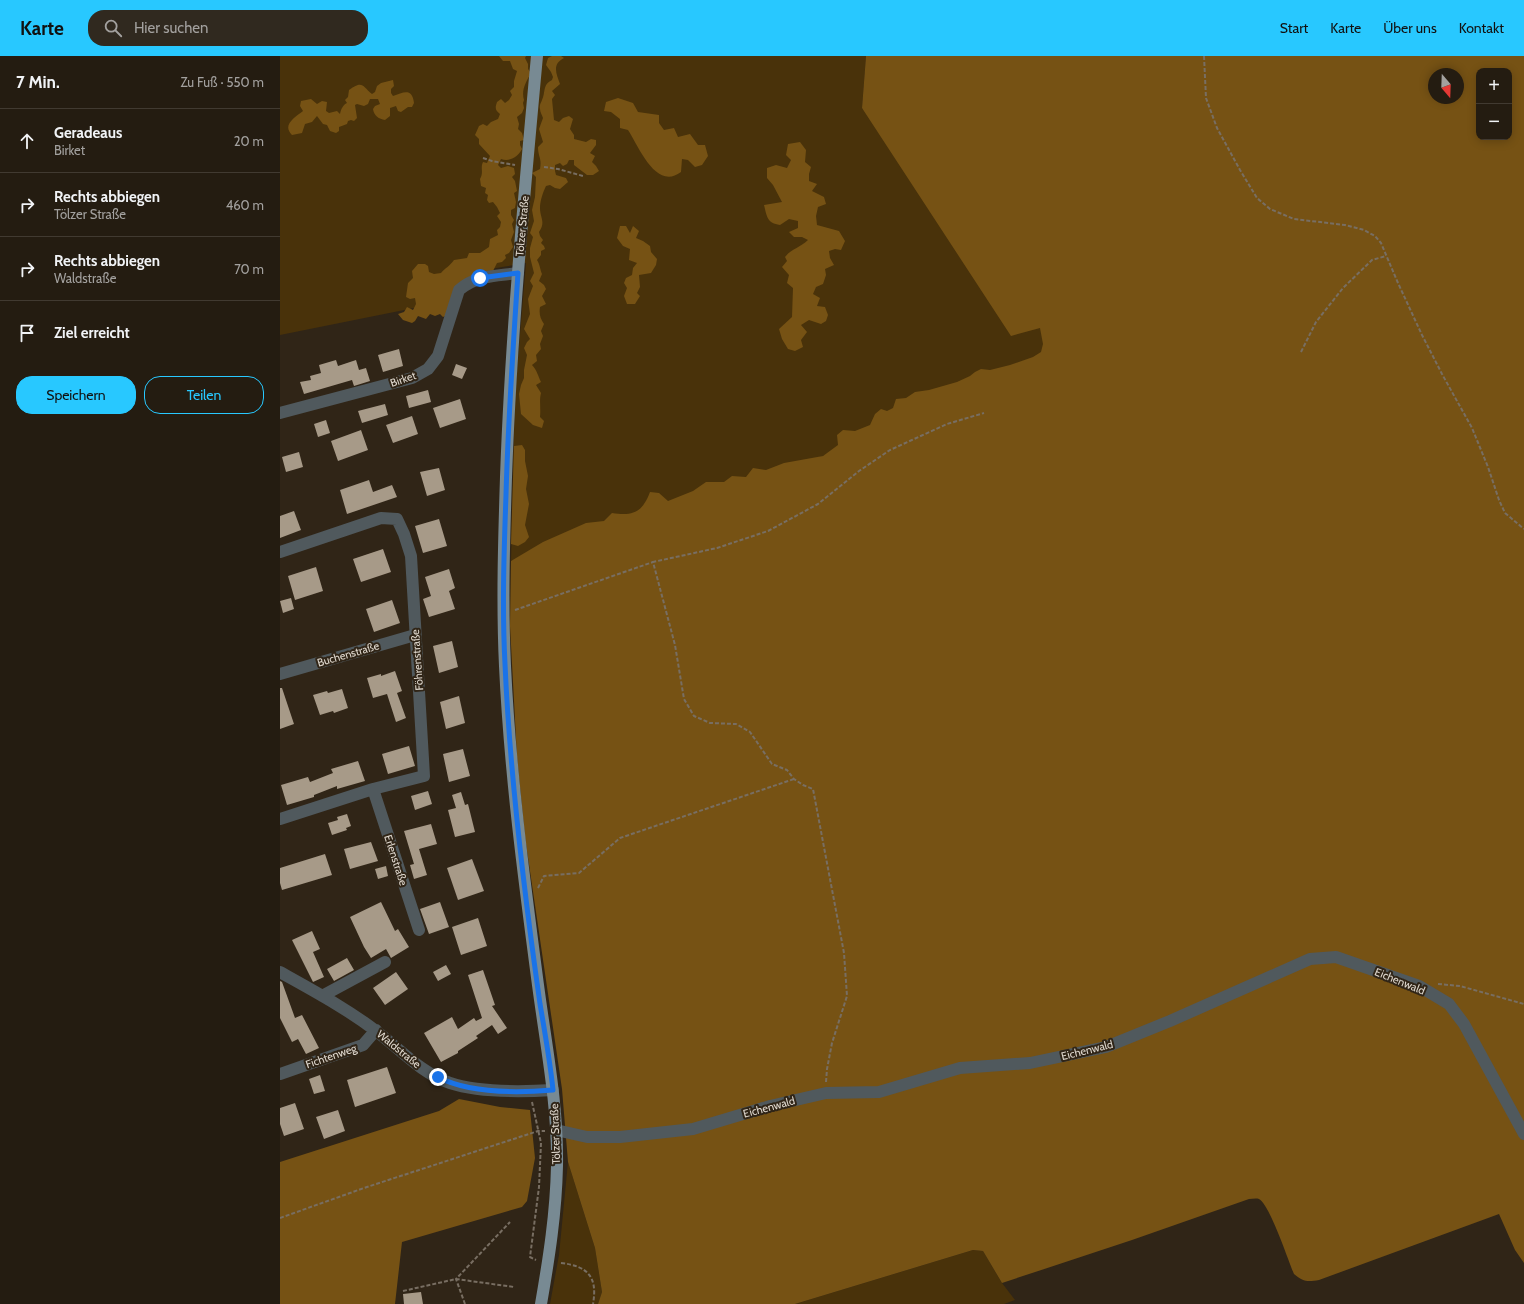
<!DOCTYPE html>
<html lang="de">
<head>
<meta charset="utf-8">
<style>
  :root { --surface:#241c11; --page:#30291f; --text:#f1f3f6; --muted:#a3a19f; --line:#413a31; --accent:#28c8ff }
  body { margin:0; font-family:Cabin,sans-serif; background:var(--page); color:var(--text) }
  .controls { position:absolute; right:12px; top:12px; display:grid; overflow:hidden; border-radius:8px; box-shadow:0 2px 10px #0003 }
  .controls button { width:36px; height:36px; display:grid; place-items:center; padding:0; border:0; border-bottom:1px solid var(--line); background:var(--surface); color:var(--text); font:20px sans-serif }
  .compass { position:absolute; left:1148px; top:12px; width:36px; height:36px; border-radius:50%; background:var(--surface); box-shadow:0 2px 10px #0003; rotate:161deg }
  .stop { position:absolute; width:12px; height:12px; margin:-9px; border:3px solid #1a73e8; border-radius:50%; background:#fff }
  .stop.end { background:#1a73e8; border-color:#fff; box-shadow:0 1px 4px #0008 }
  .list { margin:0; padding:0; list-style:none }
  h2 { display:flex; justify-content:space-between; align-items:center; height:52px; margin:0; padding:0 16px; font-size:17px }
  h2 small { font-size:13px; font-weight:400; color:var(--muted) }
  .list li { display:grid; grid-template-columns:26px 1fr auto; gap:12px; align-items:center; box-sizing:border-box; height:64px; padding:0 16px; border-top:1px solid var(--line) }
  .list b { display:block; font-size:15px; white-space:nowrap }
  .list p { margin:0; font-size:13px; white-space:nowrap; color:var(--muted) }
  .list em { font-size:13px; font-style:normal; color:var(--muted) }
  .actions { display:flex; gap:8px; padding:12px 16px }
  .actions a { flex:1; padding:9px 0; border:1px solid var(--accent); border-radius:16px; text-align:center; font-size:14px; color:var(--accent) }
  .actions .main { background:var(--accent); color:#111 }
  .icon { flex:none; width:22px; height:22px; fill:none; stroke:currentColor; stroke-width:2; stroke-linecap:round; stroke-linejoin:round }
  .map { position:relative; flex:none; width:1244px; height:1248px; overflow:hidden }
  header { display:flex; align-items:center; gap:24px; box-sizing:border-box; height:56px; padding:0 20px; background:var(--accent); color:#111 }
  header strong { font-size:19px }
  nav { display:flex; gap:22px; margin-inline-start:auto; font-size:14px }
  .search { width:280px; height:36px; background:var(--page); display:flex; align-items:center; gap:10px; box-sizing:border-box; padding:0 14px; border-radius:16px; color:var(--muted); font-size:15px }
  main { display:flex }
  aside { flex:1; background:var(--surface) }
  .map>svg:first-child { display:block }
  .green { fill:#49320a }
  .forest { fill:#765214; fill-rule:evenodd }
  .building { fill:#a79a88 }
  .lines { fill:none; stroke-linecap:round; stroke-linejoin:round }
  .path { stroke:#786e62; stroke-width:2; stroke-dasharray:4 2; stroke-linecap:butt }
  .minor { stroke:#50595d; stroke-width:12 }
  .major { stroke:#788a93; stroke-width:12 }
  .route { stroke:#1a73e8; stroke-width:5 }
  .labels { text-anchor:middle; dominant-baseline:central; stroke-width:4; stroke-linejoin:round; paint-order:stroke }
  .street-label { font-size:11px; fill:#e0d9cf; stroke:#302517 }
</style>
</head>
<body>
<header>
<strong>Karte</strong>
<div class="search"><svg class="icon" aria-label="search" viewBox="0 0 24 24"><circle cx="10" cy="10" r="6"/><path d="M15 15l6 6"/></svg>Hier suchen</div>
<nav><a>Start</a><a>Karte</a><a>Über uns</a><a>Kontakt</a></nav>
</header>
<main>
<aside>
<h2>7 Min.<small>Zu Fuß · 550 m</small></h2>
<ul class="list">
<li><svg class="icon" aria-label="ahead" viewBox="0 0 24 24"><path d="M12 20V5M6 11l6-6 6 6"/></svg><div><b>Geradeaus</b><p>Birket</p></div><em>20 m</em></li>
<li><svg class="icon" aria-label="right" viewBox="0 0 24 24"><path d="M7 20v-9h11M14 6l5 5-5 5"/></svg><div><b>Rechts abbiegen</b><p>Tölzer Straße</p></div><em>460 m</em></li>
<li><svg class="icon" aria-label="right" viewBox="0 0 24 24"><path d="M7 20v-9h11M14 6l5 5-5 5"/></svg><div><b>Rechts abbiegen</b><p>Waldstraße</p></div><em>70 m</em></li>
<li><svg class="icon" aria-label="arrive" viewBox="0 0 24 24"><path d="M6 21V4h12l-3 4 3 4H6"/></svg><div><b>Ziel erreicht</b></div></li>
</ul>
<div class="actions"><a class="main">Speichern</a><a>Teilen</a></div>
</aside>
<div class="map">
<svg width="1244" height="1248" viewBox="0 0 1244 1248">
  <rect width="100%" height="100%" fill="#302517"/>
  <path class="green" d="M 0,0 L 586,0 L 582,52 L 761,272 L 774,299 L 543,400 L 231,505 L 235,338 L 246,207 L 198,215 L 149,249 L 0,279 Z
    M 288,1106 L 315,1192 L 322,1236 L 318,1248 L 270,1248 L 279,1199 Z
    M 693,1194 L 703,1195 L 722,1227 L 735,1244 L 724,1248 L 515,1248 Z"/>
  <path class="forest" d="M 219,0 L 246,0 L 245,2 L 248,8 L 248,13 L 251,17 C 246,26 241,34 244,44 L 243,47 L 244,52 L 242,57 L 237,61 L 239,68 L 238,73 L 242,77 L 244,84 L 240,85 L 240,89 L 242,93 C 238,101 230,106 221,103 L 218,109 L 221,112 L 228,110 L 234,112 L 235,118 L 232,121 L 235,125 L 237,135 L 234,137 L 236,146 L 235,152 L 231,154 L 231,159 L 234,164 L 232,168 L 234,176 L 231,184 L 233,191 L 229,197 L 225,199 L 226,202 L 222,206 L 217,207 L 213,215 L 194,220 L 168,259 L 163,261 L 160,258 L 155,260 L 150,258 L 146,263 L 138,260 L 135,265 L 132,267 L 123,264 L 118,258 L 124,256 L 127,251 L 133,254 L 136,248 L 135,242 L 130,243 L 126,241 L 128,227 L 133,222 L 132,215 L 138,208 L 145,208 L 148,210 L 149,216 L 154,218 L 161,217 C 165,212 170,210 174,204 L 187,202 L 189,197 L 200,197 L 209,191 L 210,183 L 218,179 L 217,174 L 220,171 L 221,166 L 217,160 L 220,157 L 217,151 L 213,146 L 209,147 L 207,144 L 208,139 L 205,137 L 206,132 L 201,130 L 200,123 C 204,116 200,112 203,106 L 207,107 L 210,100 L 199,88 L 199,83 L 195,79 L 199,70 L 203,68 L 207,70 L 211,66 L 218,63 L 220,58 C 215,54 215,52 217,46 L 221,43 L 225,47 L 229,44 L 232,39 L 230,35 L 234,31 L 234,25 L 237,15 L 233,13 L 230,5 L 223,5 Z
    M 272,0 L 281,0 L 284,2 C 272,8 276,17 280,28 L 272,35 L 275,39 L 272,43 L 274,64 L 279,66 L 283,62 L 289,60 L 293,63 L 290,73 L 294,79 L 294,83 L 306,86 L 311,83 L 316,84 L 316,89 L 310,97 L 315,100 L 312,106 L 316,110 L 319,115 L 313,119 L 307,119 L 294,109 L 294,104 L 289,104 L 287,108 L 283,110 L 280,107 L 275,109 L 275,115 L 276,119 L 286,122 L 288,126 L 280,133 L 275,132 L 270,129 L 266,130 C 263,136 260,145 260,152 C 260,162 266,166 259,176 L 260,180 L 263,184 L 261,187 L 264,190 L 265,193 L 261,195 L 261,199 L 257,204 C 260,209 260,213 262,218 L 259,225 L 264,229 L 266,233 L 262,240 L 266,248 L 260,251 C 259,258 260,262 264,268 L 261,275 L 263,280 L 260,288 L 261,293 L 256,299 L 257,305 L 252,309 C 257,314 258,320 261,326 L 256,329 L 261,337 C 259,345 261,352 260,361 L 264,365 L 262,372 L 253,369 L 241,358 L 239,338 L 241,329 L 244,322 L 244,314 L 247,299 L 244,292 L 247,286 L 250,283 L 244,273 L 250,258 L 248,243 L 253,230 L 250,225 L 254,217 L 250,201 L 250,192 L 253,181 L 250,177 L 254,165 L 252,154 L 255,141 L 256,121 L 252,117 L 260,113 C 262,102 258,101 258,91 L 263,86 L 259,73 L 263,62 C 262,59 260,56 260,53 C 259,49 261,47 262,44 C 266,36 262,29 272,24 L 273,21 L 271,16 L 266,9 L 268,2 Z
    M 586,0 L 1244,0 L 1244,1207 L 1235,1194 L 1219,1158 L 1039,1224 C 1028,1226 1023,1226 1014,1218 C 1008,1204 990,1149 979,1143 C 976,1142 972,1143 969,1143 L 852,1184 L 722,1227 L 703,1195 L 693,1194 L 515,1248 L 318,1248 L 322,1236 L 315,1192 L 288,1106 L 282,1033 L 245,781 L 237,701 L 230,570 L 231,505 L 263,486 L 306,467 L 324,465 L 332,457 C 353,460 362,457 370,436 L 379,437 L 388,445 L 413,435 L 426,426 L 444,426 L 452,420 L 466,421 L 473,412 L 486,414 L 504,407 L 543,400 L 558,389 L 557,379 L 563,374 L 575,375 L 590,369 L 595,358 L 601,353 L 607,355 L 613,352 L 616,343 L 626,342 L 635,336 L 649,334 L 677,326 L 690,320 L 695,316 L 701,313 L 710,314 L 730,309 L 753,301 L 761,296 L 763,288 L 760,272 L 731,280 L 582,52 ZM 1199,15 L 1229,15 L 1229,81 L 1199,81 ZM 1154,18 L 1178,18 L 1178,42 L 1154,42 Z
    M 113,24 L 114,30 L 111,33 L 111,37 L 113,40 C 123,37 132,31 134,47 L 132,51 L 128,51 L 121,56 L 118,55 L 116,50 L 110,52 L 110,60 L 105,64 C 99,63 94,60 93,53 L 95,50 L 100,48 L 98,43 L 90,43 L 88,48 L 84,50 L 77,48 L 75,49 L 77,62 L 74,65 L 71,64 L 68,65 L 67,68 L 59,71 L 59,75 L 56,77 L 50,75 L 47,69 L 43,68 L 37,60 L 32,66 L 25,68 L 22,77 L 12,79 C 2,69 14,62 23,55 L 20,50 L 21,45 L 31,43 L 37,48 L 42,45 L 47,46 L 46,55 L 49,57 L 57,55 L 60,58 C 61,53 63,49 67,47 L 65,44 L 68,41 L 69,34 C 83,24 82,30 92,38 L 95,36 L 97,30 L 101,27 Z
    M 338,42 L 353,47 L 358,56 L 379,59 L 379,67 L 384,74 L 394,72 L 398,81 L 410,78 L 418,89 L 425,89 L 428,100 L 422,109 L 415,111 L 408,104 L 402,103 L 401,116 C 376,135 359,91 348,74 L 340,72 L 340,63 L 331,56 L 324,55 L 326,46 Z
    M 520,86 L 526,94 L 525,106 L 531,111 L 529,118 L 529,125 L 537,128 L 532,135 L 544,141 L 546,148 L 538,151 L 536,160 L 537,169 L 559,175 L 565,185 L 561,194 L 555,193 L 549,195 L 550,202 L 554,209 L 545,213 L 546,219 L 543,228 L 536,231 L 533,238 L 540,242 L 537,250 L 545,251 L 548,259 L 546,265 L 541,268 L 529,264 L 521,269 L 527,276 L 521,284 L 523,291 L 515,295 L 508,293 L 502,283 L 499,273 L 512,261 L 513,232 L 507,227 L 509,219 L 502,211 L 507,205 L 505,201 C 512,192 520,192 528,184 L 522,181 L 514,181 L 509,176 L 518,172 L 518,165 L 509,163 L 500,169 C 487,167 487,161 484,149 L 502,146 L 493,129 L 487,122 L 487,112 L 496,109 L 507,112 L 511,104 L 506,99 L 508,88 Z
    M 340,170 L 346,170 L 350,177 L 353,170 L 359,175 L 356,182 L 363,185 L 370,190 L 371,196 L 377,203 L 376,209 L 371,217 L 359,219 L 360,231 L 357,237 L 360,240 L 355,248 L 347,248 L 344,240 L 347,232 L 344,227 L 346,222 L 352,219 L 353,212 L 357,207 L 349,204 L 350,193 L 343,190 L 337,182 Z
    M 242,389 L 245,394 L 245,405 L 248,420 L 246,433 L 249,448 L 245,469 L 249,481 L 245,486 L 238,490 L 231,488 L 234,390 Z
    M 179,1043 L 220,1051 L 250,1054 L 255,1102 L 247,1145 L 242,1151 L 122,1186 L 115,1248 L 0,1248 L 0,1106 L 159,1055 Z"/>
  <path class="building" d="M 119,293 L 123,310 L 103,316 L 98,299 Z
    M 56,304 L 58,310 L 76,304 L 79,314 L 86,312 L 90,325 L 74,330 L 72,324 L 24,338 L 20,326 L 31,324 L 30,320 L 41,317 L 39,309 Z
    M 176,308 L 187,312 L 182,323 L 172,319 Z
    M 148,334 L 151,346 L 129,352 L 126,340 Z
    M 180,343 L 186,363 L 160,372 L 153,352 Z
    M 105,348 L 108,359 L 82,367 L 78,355 Z
    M 132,360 L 138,378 L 113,387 L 106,369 Z
    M 46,364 L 50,377 L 38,381 L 34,368 Z
    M 81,374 L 88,394 L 58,405 L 51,385 Z
    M 19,396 L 23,411 L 6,416 L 2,401 Z
    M 159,412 L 165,434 L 147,440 L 140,416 Z
    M 89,424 L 93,436 L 112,429 L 117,441 L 67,458 L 60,434 Z
    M 14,455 L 21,474 L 0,482 L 0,460 Z
    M 159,463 L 167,490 L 143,497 L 135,470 Z
    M 103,493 L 111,516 L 81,526 L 73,503 Z
    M 36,511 L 43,535 L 15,544 L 8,520 Z
    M 169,513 L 175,532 L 169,535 L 175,553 L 149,561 L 143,543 L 151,540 L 145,521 Z
    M 11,542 L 14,553 L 3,557 L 0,545 Z
    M 112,544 L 120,567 L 94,576 L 86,553 Z
    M 172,585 L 178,611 L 159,617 L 153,590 Z
    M 115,615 L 122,635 L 117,637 L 126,662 L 116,666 L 107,638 L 93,642 L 87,622 L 101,618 L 101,620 Z
    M 0,632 L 2,632 L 14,668 L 0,673 Z
    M 62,633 L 68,652 L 54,657 L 53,655 L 40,659 L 33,639 L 47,635 L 48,637 Z
    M 179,640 L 185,667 L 166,673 L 160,646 Z
    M 129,690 L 135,710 L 108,718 L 102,698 Z
    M 183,693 L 190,720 L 169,726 L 163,698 Z
    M 78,705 L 85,725 L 57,733 L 57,730 L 34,739 L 34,741 L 7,749 L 1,729 L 28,721 L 30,726 L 53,717 L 51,713 Z
    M 148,735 L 152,748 L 135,754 L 131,740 Z
    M 181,736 L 185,749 L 188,748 L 195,776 L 175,781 L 168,754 L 176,752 L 172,739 Z
    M 67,758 L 71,770 L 66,772 L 67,774 L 52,779 L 48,767 L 58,764 L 57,761 Z
    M 151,768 L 157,788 L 139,793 L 147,819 L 134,823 L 130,809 L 134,808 L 124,775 Z
    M 91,786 L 98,805 L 70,813 L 64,793 Z
    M 45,798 L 52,819 L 2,834 L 0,827 L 0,812 Z
    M 192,803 L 204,835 L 178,844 L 167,812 Z
    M 106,810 L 108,820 L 98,823 L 95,813 Z
    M 101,846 L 115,875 L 118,873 L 129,891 L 111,902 L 106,893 L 91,902 L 84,891 L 70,861 Z
    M 160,846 L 169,871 L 149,878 L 140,853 Z
    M 198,862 L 207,890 L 181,899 L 172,871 Z
    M 32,875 L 40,893 L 33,896 L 44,921 L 33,926 L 12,884 Z
    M 67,902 L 74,914 L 54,925 L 47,913 Z
    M 166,909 L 171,918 L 158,925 L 153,916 Z
    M 203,914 L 215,949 L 212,950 L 227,972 L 218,978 L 212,969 L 196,980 L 198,982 L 178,995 L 178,997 L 161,1006 L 144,977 L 172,961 L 178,973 L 194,962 L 196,965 L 202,962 L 188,919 Z
    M 116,916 L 128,933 L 105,949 L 93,932 Z
    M 0,925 L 2,926 L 15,962 L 22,959 L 39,992 L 26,998 L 18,983 L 12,986 L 0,962 Z
    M 107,1011 L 116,1037 L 75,1051 L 67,1024 Z
    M 40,1019 L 45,1035 L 34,1038 L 29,1023 Z
    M 15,1047 L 24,1073 L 4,1080 L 0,1068 L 0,1052 Z
    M 58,1054 L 65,1075 L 44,1083 L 36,1061 Z
    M 141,1236 L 143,1248 L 124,1248 L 123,1238 Z"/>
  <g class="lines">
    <path class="path" d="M 924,0 L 926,42 L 937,72 L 960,114 L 977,142 L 990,153 L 1014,163 L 1065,169 L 1084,174 L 1095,180 L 1101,187 L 1118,227 L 1142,279 L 1162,318 L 1192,372 L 1208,411 L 1219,444 L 1225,457 L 1244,473
      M 203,102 L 212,105 L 235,109
      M 264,111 L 278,113 L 303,120
      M 1021,296 L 1036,266 L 1063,232 L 1092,204 L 1106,200
      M 235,554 L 373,506
      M 258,832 L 264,820 L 299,817 L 340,782 L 514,723
      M 1158,928 L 1180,930 L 1244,948
      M 546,1026 L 547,1013 L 552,987 L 567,940 L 564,897 L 533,733 L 523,729 L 514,723 L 507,714 L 492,708 L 470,676 L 456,668 L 430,667 L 414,660 L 404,643 L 395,589 L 373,506 L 437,492 L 488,475 L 538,448 L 579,415 L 610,394 L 667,368 L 704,357
      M 252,1046 L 261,1087 L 259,1131 L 250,1201 L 256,1204
      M 0,1162 L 84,1132 L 258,1075 L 265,1075
      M 281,1207 C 307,1210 318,1220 313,1248
      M 123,1235 L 176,1223 L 234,1231
      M 185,1248 L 176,1223 L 230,1166"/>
    <path class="minor" d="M 0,357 L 132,322 L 148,313 L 158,300 L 179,234 C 196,219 217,220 238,217
      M 0,496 L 101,462 L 117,463 L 124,478 L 131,500 L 144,720 L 93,733 L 0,763
      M 0,618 L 135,579
      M 93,733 L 139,874
      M 0,916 C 32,934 66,952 96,975 C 120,993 141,1017 170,1027 C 201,1037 241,1036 273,1034
      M 42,940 L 105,906
      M 0,1018 L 83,989 L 96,974
      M 276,1074 L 307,1081 L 340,1081 L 413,1073 L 490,1050 L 546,1037 L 599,1036 L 680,1012 L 750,1007 L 826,991 L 890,965 L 1030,903 L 1056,901 L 1139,930 L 1169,948 L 1184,968 L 1244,1078"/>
    <path class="major" d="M 257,0 C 244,140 231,280 226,421 C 224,484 222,547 225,610 C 230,717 244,823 258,929 C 266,990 278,1049 277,1110 C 276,1157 269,1202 261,1248"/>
  </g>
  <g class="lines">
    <path class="route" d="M 158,1021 C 190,1038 237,1037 273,1034 C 270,1005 265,977 260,948 C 244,836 230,722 225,608 C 222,552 224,495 226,439 C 228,365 233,291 238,217 L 200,222"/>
  </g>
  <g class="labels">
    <g class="street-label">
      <text transform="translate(242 170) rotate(-85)">Tölzer Straße</text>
      <text transform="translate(123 323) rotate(-19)">Birket</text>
      <text transform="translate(68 598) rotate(-16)">Buchenstraße</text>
      <text transform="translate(137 604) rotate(-94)">Föhrenstraße</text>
      <text transform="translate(116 804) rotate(72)">Erlenstraße</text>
      <text transform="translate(1120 925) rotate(22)">Eichenwald</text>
      <text transform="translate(119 993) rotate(39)">Waldstraße</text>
      <text transform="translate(807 994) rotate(-14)">Eichenwald</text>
      <text transform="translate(51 1000) rotate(-19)">Fichtenweg</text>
      <text transform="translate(489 1051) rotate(-15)">Eichenwald</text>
      <text transform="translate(275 1078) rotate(-92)">Tölzer Straße</text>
    </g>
  </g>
</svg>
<div class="controls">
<button>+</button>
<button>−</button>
</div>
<svg class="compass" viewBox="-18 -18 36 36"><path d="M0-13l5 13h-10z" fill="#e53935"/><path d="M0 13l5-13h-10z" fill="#a3a19f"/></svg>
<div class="stop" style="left:200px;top:222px"></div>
<div class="stop end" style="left:158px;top:1021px"></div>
</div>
</main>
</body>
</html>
